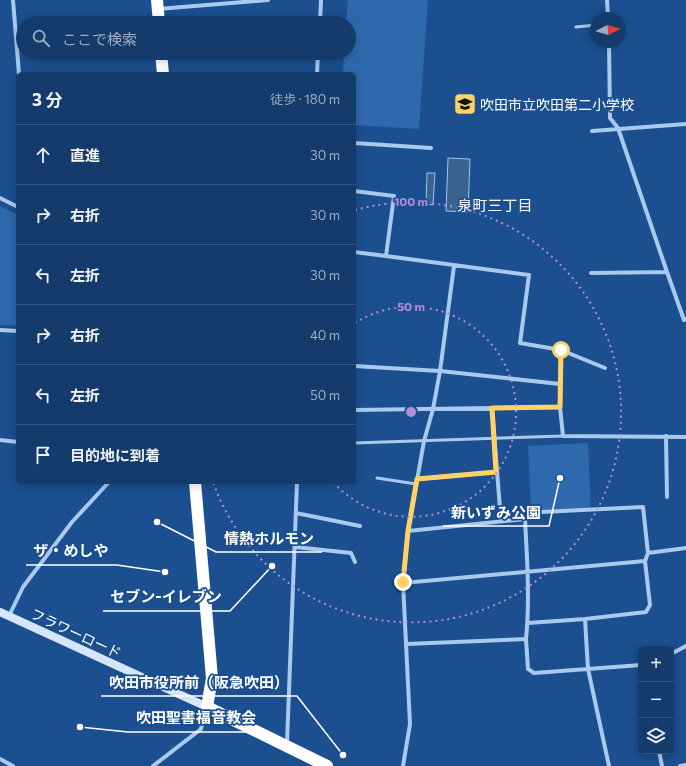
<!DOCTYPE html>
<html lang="ja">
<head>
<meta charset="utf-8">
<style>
  :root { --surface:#143b6b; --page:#214673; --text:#f1f3f6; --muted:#9dadc1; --line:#33557e }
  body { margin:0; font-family:Commissioner,"Noto Sans JP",sans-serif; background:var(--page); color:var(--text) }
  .controls { position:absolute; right:12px; bottom:12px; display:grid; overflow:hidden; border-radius:6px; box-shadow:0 2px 10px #0003 }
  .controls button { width:36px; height:36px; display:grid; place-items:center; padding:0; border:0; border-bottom:1px solid var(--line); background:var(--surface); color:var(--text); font:20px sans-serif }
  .compass { position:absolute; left:590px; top:12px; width:36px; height:36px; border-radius:50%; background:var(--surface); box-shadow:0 2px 10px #0003; rotate:84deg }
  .stop { position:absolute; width:12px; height:12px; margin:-9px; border:3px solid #ffd166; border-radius:50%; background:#fff }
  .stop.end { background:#ffd166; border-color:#fff; box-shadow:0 1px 4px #0008 }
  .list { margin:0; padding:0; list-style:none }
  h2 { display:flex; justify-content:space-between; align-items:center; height:52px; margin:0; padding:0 16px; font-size:17px }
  h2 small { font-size:13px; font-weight:400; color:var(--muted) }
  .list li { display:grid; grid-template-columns:26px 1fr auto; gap:12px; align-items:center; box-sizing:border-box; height:60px; padding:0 16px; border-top:1px solid var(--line) }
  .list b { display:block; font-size:15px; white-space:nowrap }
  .list em { font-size:13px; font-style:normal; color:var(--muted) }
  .icon { flex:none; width:22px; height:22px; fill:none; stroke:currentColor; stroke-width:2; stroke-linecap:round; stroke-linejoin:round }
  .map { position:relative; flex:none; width:686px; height:766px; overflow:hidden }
  .search { position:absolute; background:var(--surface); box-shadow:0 2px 10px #0003; left:16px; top:16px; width:340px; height:44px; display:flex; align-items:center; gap:10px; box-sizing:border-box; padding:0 14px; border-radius:22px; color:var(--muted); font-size:15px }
  .panel { position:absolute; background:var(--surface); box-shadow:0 2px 10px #0003; left:16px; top:72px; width:340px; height:412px; border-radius:6px }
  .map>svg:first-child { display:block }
  .green { fill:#2e69ad }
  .water { fill:#3c6290; stroke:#9cc4f0 }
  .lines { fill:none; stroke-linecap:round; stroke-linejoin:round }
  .lane { stroke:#a9c9ee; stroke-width:3 }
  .street { stroke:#a9c9ee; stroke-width:4 }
  .secondary { stroke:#d6e6fa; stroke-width:8 }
  .highway { stroke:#fff; stroke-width:12 }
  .route { stroke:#ffd166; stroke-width:5 }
  .ring { fill:none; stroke:#b68bdc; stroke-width:2; stroke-dasharray:2 4 }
  .labels { text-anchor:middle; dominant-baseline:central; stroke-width:3.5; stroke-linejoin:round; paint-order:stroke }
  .poi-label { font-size:14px; fill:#fff; stroke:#1b4f8f; text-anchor:start }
  .street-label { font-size:14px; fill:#fff; stroke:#1b4f8f }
  .neighbourhood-label { font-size:15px; fill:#fff; stroke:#1b4f8f }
  .centre { fill:#b68bdc; stroke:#1b4f8f; stroke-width:2 }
  .ring-label { font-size:12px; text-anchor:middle; font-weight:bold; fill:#b68bdc; stroke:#1b4f8f; stroke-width:3.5; stroke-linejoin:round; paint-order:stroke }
  .leader { fill:none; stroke:#fff; stroke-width:1.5 }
  .callout-dot { fill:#fff; stroke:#1b4f8f; stroke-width:1.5 }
  .callout-label { font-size:15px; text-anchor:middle; font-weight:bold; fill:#fff; stroke:#1b4f8f; stroke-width:3.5; stroke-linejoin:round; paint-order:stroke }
</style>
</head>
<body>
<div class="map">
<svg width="686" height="766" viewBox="0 0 686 766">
  <rect width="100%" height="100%" fill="#1b4f8f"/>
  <path class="green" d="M 348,0 L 428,0 L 419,129 L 354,125 L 354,74 L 343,74 L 344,53 L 349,53 L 349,23 L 346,23 Z
    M 0,206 L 18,215 L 18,326 L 0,325 Z
    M 588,443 L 591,510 L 531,512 L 528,446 Z"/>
  <path class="water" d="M 448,158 L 470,159 L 468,212 L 446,211 Z
    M 427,173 L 435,173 L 433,205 L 426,204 Z"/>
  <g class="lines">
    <path class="lane" d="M 576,27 L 596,25
      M 354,443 L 563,436
      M 377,478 L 416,484"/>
    <path class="street" d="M 13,0 L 19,74
      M 607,0 L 608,18
      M 158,9 L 268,0
      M 320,23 L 321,0
      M 609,42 L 610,118 L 618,128 L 667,272
      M 317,74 L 318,53
      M 592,131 L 686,124
      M 354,143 L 431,148
      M 354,191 L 394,196 L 386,256 L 529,275 L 520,343 L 561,350 L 605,368
      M 0,198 L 18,207
      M 354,252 L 386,256
      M 591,273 L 667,272 L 684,320 L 686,319
      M 0,330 L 18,331
      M 561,350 L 560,407 L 563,436 L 686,437
      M 354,366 L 440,371 L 560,384
      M 492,408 L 501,521
      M 354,410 L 560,407
      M 666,436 L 667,497
      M 0,440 L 18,442
      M 417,479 L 496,472
      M 296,513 L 360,526
      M 408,531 L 525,519
      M 295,547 L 351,553 L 355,562
      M 648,553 L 686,548
      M 403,583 L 645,561
      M 9,616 L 23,587 L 72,522 L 109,482
      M 585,619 L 588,669 L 609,766
      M 526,639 C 530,599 527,558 525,519 L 542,512 L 643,507 L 648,553 L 645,561 L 650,605 L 646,612 L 585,619 L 528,623
      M 407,644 L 526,639 L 528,669 L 534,673 L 641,665
      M 671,654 L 686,646
      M 287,743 L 297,482
      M 659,751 L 662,766
      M 0,759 L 13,766
      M 153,766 L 201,729 L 206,709
      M 403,766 L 410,724 L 403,583 L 408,531 L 424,441 L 433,409 L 440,371 L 454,266
      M 680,766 L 686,765"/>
    <path class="secondary" d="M 0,612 L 207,707"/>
    <path class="highway" d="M 157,0 L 159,23
      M 161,53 L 163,74
      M 195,482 L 212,678 L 207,707 L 327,766"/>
  </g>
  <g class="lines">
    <path class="route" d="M 403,582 L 408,531 L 417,479 L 496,472 L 492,408 L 560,407 L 561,350"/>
  </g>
  <g class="ring">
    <path d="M355 323A105 105 0 1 1 333 482"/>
    <path d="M355 210A210 210 0 1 1 213 482"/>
  </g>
  <defs>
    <g id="school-square" transform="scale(1.15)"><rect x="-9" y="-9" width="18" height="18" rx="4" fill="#ffd166" stroke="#1b4f8f"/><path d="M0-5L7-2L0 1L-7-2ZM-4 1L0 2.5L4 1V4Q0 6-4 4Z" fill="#111"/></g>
  </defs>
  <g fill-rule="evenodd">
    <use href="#school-square" x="465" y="104"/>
  </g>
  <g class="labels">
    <g class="poi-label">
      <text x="480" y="104">吹田市立吹田第二小学校</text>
    </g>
    <g class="street-label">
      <text transform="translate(76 633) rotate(25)">フラワーロード</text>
    </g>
    <g class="neighbourhood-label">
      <text x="495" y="205">泉町三丁目</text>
    </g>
  </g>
  <circle cx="411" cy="412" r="6" class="centre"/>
  <g class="ring-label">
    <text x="411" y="206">100 m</text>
    <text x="411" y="311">50 m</text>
  </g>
  <path class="leader" d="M560 478L549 526H443M157 522L216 552H322M165 572L117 565H26M272 566L230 611H103M343 755L297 696H101M80 727L128 732H264"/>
  <g class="callout-dot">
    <circle cx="560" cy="478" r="4"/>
    <circle cx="157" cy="522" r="4"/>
    <circle cx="165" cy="572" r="4"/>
    <circle cx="272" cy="566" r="4"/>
    <circle cx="343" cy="755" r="4"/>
    <circle cx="80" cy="727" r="4"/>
  </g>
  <g class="callout-label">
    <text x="496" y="518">新いずみ公園</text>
    <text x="269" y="544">情熱ホルモン</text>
    <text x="71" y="556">ザ・めしや</text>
    <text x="166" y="602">セブン-イレブン</text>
    <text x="199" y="688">吹田市役所前（阪急吹田）</text>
    <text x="196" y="723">吹田聖書福音教会</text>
  </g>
</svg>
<div class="controls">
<button>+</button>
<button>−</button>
<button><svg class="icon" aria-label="layers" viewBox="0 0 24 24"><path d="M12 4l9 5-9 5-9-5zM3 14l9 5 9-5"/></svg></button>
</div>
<svg class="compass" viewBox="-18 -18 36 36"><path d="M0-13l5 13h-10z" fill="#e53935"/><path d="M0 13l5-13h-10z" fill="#9dadc1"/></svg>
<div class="stop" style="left:561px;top:350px"></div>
<div class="stop end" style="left:403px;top:582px"></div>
<div class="search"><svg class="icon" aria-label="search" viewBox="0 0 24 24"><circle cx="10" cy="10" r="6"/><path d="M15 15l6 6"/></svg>ここで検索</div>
<section class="panel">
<h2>3 分<small>徒歩 · 180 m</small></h2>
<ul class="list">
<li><svg class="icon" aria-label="ahead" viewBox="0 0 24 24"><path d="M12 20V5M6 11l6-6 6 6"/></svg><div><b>直進</b></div><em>30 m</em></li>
<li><svg class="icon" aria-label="right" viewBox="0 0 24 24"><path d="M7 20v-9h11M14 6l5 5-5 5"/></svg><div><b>右折</b></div><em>30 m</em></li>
<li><svg class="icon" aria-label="left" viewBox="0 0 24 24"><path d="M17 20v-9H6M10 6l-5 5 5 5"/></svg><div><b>左折</b></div><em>30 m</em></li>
<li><svg class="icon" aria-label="right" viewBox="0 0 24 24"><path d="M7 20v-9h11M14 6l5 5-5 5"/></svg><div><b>右折</b></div><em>40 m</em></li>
<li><svg class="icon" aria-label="left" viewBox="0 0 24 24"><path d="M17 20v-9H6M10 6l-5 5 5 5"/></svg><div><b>左折</b></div><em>50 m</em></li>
<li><svg class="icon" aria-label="arrive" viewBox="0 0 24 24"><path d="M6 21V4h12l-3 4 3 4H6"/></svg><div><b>目的地に到着</b></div></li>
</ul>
</section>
</div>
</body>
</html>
